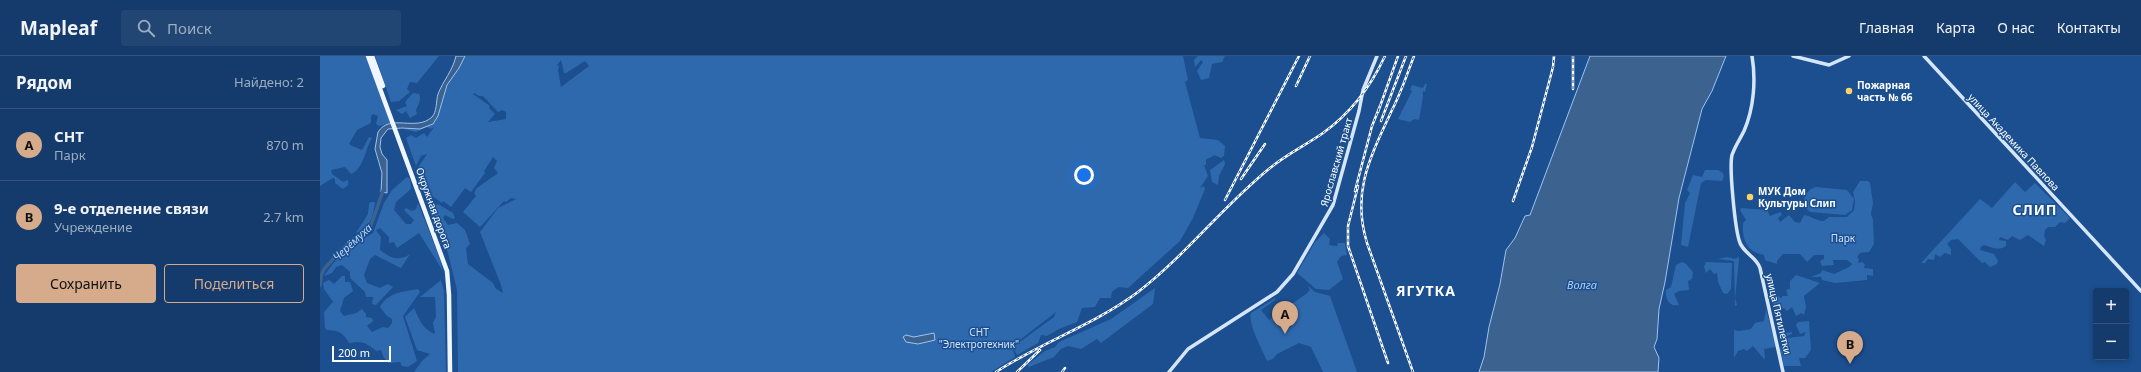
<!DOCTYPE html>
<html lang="ru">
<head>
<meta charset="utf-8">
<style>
  :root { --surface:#143b6b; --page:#214673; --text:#f1f3f6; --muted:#9dadc1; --line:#33557e; --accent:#d6ab8b }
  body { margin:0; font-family:"Noto Sans",sans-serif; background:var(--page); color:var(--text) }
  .controls { position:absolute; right:12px; bottom:12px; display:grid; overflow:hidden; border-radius:4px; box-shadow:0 2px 6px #0003 }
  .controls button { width:36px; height:36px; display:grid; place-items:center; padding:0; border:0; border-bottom:1px solid var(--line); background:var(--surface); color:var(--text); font:20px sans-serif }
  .scale { position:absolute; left:12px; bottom:10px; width:59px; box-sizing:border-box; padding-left:4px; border:2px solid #fff; border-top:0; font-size:11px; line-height:14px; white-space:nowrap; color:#fff; -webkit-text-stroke:3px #1b4f8f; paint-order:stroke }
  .you { position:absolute; left:764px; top:119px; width:14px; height:14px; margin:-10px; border:3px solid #fff; border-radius:50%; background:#1a73e8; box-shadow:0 0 0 6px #1a73e833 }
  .badge { display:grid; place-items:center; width:26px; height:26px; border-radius:50%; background:var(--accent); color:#111; font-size:13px; font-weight:700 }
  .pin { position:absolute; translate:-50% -33px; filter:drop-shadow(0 1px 2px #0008) }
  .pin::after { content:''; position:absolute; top:21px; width:14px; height:12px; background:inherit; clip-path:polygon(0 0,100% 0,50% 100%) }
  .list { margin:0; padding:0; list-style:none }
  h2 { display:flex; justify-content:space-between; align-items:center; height:52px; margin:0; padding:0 16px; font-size:17px }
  h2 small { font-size:13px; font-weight:400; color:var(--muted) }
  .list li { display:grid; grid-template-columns:26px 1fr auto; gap:12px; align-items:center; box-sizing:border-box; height:72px; padding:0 16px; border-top:1px solid var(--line) }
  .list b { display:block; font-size:15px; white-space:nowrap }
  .list p { margin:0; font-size:13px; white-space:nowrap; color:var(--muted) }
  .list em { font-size:13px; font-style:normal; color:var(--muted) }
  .actions { display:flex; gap:8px; padding:12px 16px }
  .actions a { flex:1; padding:9px 0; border:1px solid var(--accent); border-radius:4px; text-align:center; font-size:14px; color:var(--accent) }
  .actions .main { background:var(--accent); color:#111 }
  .icon { flex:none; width:22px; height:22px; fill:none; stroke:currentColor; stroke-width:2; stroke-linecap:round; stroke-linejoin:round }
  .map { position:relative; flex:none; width:1821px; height:316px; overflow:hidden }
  header { display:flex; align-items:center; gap:24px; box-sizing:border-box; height:56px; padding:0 20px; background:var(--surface); border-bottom:1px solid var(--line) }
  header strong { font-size:19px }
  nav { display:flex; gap:22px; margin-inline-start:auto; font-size:14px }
  .search { width:280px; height:36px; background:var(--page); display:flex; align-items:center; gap:10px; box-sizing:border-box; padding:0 14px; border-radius:4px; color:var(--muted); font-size:15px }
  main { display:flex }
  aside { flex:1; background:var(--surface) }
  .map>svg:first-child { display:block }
  .green { fill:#2e69ad; fill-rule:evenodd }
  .water { fill:#3c6290; stroke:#9cc4f0 }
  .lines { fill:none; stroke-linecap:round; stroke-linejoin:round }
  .river { stroke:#3c6290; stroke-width:3.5 }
  .secondary { stroke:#d6e6fa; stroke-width:3.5 }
  .primary { stroke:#f0f6ff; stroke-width:4.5 }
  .rail-casing { stroke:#fff; stroke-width:2.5 }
  .rail { stroke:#1b4f8f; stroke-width:1; stroke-dasharray:3; stroke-linecap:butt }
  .poi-dot { fill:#ffd166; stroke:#1b4f8f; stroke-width:1.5 }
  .labels { text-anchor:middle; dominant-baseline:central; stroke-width:3; stroke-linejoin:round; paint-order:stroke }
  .poi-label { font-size:10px; font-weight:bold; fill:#fff; stroke:#1b4f8f; text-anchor:start }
  .street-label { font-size:10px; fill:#fff; stroke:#1b4f8f }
  .park-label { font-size:10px; fill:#cfe3fa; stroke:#1b4f8f }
  .water-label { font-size:11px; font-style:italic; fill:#b5d3f5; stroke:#1b4f8f }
  .district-label { font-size:14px; font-weight:bold; letter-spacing:1px; fill:#fff; stroke:#1b4f8f }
</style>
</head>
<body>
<header>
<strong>Mapleaf</strong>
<div class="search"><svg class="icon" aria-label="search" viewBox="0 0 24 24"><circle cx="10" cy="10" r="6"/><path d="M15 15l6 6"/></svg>Поиск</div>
<nav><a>Главная</a><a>Карта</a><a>О нас</a><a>Контакты</a></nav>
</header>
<main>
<aside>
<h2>Рядом<small>Найдено: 2</small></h2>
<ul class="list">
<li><span class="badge">A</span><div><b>СНТ</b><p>Парк</p></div><em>870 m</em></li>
<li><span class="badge">B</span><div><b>9-е отделение связи</b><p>Учреждение</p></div><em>2.7 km</em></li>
</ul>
<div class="actions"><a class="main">Сохранить</a><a>Поделиться</a></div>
</aside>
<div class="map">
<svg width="1821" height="316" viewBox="0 0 1821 316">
  <rect width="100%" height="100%" fill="#1b4f8f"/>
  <path class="green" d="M 0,0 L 46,0 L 71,67 L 59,70 L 56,68 L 58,60 L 53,58 L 51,60 L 51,67 L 37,74 L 29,88 L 30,89 L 42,94 L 49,81 L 52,82 C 45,93 44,113 31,118 L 25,111 L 11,114 L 12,118 L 23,126 L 28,124 L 28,129 L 23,133 L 15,127 L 15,123 L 13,122 L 0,130 Z
    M 55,0 L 119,0 L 97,27 L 90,26 L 87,33 L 90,36 L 79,45 L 71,46 Z
    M 145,0 L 863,0 L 868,24 L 865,26 L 880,82 L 898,84 L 905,90 L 904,100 L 901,102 C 890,97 896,101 886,103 L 886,109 L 884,109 L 888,120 L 880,132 L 884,130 L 885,133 L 873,162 L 860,185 L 808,232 L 798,231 L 792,236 L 791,242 L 780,242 L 775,251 L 762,252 L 757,266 L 739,273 L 727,280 L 721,279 L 718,287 L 697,299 L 693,291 L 734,261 L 736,256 L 692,290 L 695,301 L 671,316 L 138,316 L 137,234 L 128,197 L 111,152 L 118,148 L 133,157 L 135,162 L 133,163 L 125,159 L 123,162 L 128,169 L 137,167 L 145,174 L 150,188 L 146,192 L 148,208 L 173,227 L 176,233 L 183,237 L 181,229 L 160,176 L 178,152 L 196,143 L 191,142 L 186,146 L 184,145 L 160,171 L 143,156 L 156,140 L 154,137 L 157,132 L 178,117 L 174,112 L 177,105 L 173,101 L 164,115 L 165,117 L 151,136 L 145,132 L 131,151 L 123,145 L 122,147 L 105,135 L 97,113 L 107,98 L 101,100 L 96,110 L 86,82 L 91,79 L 96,82 L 104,77 L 107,81 L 114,71 L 111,73 L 107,71 L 96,76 L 84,73 L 84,72 L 100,73 L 120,54 L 127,29 L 139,12 ZM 241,4 L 244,17 L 246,17 L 265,5 L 269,10 L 241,31 L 238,14 L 239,10 L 237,9 ZM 154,37 L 159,40 L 163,40 L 178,56 L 182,54 L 186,56 L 186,63 L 168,66 L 175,58 L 169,52 L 170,50 L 153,38 Z
    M 878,0 L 905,0 L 902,6 L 892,8 L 889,22 L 881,24 L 877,15 L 883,6 L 881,4 L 875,11 L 874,4 Z
    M 1105,28 L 1107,28 L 1105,36 L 1103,35 C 1103,44 1101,53 1099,64 L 1094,63 L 1090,66 L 1078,63 L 1092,35 L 1090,34 L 1092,29 L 1103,32 Z
    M 93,37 L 99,38 C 102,44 98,49 96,54 L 97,58 L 90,62 L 86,55 L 82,58 L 76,54 L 87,50 L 85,46 Z
    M 904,104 L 905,108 L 899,120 L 898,129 L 892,126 L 890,114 Z
    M 1385,114 L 1398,114 L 1403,117 L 1404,121 L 1402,125 L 1386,124 L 1381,127 L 1368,191 L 1361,189 L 1365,147 L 1370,137 L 1367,134 L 1373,119 L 1382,121 Z
    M 87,121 L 90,123 L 91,133 L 76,146 L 74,154 L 86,168 L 91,168 L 94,164 L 84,154 L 86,152 L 92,155 L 96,153 L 98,147 L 120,203 L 123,215 L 99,177 L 77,192 L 74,186 L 69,187 L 69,181 L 60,172 L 56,174 L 61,181 L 60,194 C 70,202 79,206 90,198 L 81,212 L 55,199 L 50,203 L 44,219 L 47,227 L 60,232 L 68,228 L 73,231 L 56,249 L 52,248 L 53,241 L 46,241 L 45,236 L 30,222 L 30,216 L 22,209 L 16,211 L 12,217 L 4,220 C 17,200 33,188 53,177 L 64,147 L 72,134 Z
    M 1540,125 L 1548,125 L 1550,127 L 1553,147 L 1551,158 L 1553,164 L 1554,188 L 1549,196 L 1540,197 L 1537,201 L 1539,203 L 1538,207 L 1542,206 L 1545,208 L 1544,212 L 1553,213 L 1553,220 L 1547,219 L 1547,224 L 1515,227 L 1502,224 L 1501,221 L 1491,221 L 1501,217 L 1502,214 L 1514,218 L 1529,211 L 1532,208 L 1527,204 L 1513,204 L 1514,209 L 1502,210 L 1500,205 L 1504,203 L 1504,199 L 1494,199 L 1487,206 L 1480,198 L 1463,198 L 1457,205 L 1457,208 L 1445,204 L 1444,199 C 1426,196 1422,183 1423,167 L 1426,164 L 1420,154 L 1421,152 L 1447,154 L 1450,160 L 1461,156 L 1462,159 L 1458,162 L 1460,166 L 1469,159 L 1475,166 L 1480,167 L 1484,159 C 1491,160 1496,165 1504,165 L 1509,161 L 1527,161 L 1534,154 L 1535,145 L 1533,136 Z
    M 1695,126 L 1705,136 L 1715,127 L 1750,162 L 1745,167 L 1740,166 L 1735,171 L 1728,171 L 1725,174 L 1724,180 L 1726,184 L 1724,190 L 1708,179 L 1700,184 L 1692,180 L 1688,184 L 1680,181 L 1679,184 L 1686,185 L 1686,190 C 1679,195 1673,192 1664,189 L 1661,191 L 1660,194 L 1674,198 L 1678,205 L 1677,208 L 1670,211 L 1665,206 L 1662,207 L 1638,183 L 1631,184 L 1627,188 L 1631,193 L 1631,199 L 1625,197 L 1620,201 L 1615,198 L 1614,204 L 1608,203 L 1605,207 L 1601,207 L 1660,143 L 1672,152 Z
    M 1496,131 L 1527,134 L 1534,143 L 1532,154 L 1525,159 L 1490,156 C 1480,148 1483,135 1496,131 Z
    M 51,146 L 55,146 C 53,160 50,173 36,177 L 48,158 L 49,148 Z
    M 1004,177 L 1010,183 L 1009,189 L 1017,190 L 1018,187 L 1025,187 L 1027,199 L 1021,200 L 1017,206 L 1023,223 L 1009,234 L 996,233 L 977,217 L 995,186 Z
    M 1407,201 L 1415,203 L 1419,201 L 1419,204 L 1415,242 L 1417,249 L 1415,250 L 1414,205 L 1398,203 Z
    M 1362,206 L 1366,208 L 1373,216 L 1372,223 L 1368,225 L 1369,234 L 1359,235 L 1354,238 L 1359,249 C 1350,251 1345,244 1346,234 L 1351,231 L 1356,209 Z
    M 1386,206 L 1412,207 L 1411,233 L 1407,238 L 1403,237 L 1398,226 L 1397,217 L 1394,218 L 1390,213 L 1386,217 L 1384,211 Z
    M 1476,219 L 1500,227 L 1484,240 L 1486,251 L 1484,259 L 1481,257 L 1476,260 L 1472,251 L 1467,255 L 1464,252 L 1456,255 L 1451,242 L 1459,240 L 1461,243 L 1462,240 L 1468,240 L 1466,234 L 1470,233 L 1470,225 Z
    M 22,220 L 25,220 L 25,226 L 30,226 L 33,235 L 24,242 L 20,255 L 24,260 L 36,257 L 42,253 L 46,258 L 46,261 L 52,262 L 53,265 L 47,270 L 52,276 L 63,271 L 68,272 L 72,267 L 72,263 L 67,260 L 60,251 C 68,236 83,236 98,233 L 100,236 L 83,260 L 97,305 L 88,311 L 82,310 L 80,306 L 68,307 L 63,300 L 61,294 L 56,295 C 46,286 42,285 29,287 C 23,277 19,274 7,274 L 5,272 L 4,256 L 13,246 L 4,233 L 3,227 L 9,224 L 14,228 Z
    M 121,224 L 124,235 L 126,316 L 94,316 L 102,305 L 110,298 L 97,294 L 85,261 L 94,252 C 99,263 103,274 115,278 L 113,267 L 116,261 L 115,241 L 100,241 Z
    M 987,229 L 995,236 L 1010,240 L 1037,316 L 1003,316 L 991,291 L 979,287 L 957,298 L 953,303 L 947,305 C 942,292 928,269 931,257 L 955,242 L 955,244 L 941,254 L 949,264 L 986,238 L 990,234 Z
    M 835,232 L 833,248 L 781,287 L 777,283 L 761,293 L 748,290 L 741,293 L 734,301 L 709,311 L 707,309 L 725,295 L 735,291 L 739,286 L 791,263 Z
    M 1446,253 L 1456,291 L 1444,293 L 1445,302 L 1444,303 L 1433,290 L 1427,295 L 1424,293 L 1418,295 L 1414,302 L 1414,274 L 1419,275 L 1431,273 L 1435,267 L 1444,265 Z
    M 1489,265 L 1491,294 L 1485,302 L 1479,302 L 1481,310 L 1464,310 L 1460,292 L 1466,286 L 1466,277 L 1472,276 L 1472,278 L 1467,280 L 1467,282 L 1484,280 L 1486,276 L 1480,278 L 1476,269 L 1478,266 Z"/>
  <path class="water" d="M 136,0 L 145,0 L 139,12 L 127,29 L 118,60 L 113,68 L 100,73 L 82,72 L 68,73 L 61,82 L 60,91 L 62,98 L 67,104 L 67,137 L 61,136 L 62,117 L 55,93 L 58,76 C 70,57 96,76 112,61 C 117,56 116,45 118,38 C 123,25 133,14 136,0 Z
    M 1270,0 L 1406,0 L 1392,35 L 1382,53 L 1359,142 L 1345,226 L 1339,253 L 1337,283 L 1334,291 L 1339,302 L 1338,316 L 1159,316 L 1164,301 L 1169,271 L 1180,228 L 1186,194 L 1195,182 L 1205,160 L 1210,159 Z
    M 614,277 L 615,284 L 598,288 L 586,286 L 583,281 L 586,279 L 594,281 Z"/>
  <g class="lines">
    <path class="river" d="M 0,229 L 1,220 L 4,213 L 27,188 L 50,172 L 64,132"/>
    <path class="secondary" d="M 1432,0 C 1436,24 1434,52 1424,75 C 1420,83 1415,90 1412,99 C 1409,112 1415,170 1419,184 C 1422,197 1436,200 1440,212 L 1463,316
      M 1473,0 L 1509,9 L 1529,0
      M 1604,0 L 1821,235
      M 849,316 L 868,293 L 957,236 L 973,218 L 1013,149 L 1039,55 L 1043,34 L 1057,0"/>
    <path class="primary" d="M 48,0 L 127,215 L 129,239 L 130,316
      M 52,0 L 63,30"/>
    <g class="rail-casing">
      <path id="rail" d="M 1253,0 L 1253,33
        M 976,30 L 990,0
        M 1058,56 L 1078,0
        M 1061,65 L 1086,0
        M 921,123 L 945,88
        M 1038,130 L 1028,170 L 1028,190 L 1068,307
        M 1035,135 L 1052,70 L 1060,50
        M 905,144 L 979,0
        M 1193,145 L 1212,91 L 1233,11 L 1234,0
        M 676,316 C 722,286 774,269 818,236 C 866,199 903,150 950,112 C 967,98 986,89 1003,77 C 1031,57 1051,30 1065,0
        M 697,316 L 720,294
        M 742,316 L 745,312
        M 1093,316 L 1047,187 C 1031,135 1051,100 1072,54 C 1081,37 1087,18 1094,0"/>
    </g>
    <use href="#rail" class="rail"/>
  </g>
  <g class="poi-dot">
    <circle cx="1529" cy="35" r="4"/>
    <circle cx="1430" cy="141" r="4"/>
  </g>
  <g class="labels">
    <g class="poi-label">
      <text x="1537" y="29">Пожарная<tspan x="1537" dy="12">часть № 66</tspan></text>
      <text x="1438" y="135">МУК Дом<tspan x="1438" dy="12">Культуры Слип</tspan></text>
    </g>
    <g class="street-label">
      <text transform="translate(1694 86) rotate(47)">улица Академика Павлова</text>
      <text transform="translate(1016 106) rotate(-74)">Ярославский тракт</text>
      <text transform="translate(114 152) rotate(70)">Окружная дорога</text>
      <text transform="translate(1459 258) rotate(77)">улица Пятилетки</text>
    </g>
    <g class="park-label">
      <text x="1523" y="182">Парк</text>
      <text x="659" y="276">СНТ<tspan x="659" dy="12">"Электротехник"</tspan></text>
    </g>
    <g class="water-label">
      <text transform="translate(32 186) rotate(-43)">Черёмуха</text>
      <text x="1262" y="228">Волга</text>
    </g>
    <g class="district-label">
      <text x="1715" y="153">СЛИП</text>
      <text x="1106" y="234">ЯГУТКА</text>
    </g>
  </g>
</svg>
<div class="controls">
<button>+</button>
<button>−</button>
</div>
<div class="scale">200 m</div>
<div class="you"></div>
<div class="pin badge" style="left:965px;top:278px">A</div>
<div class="pin badge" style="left:1530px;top:308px">B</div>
</div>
</main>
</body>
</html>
